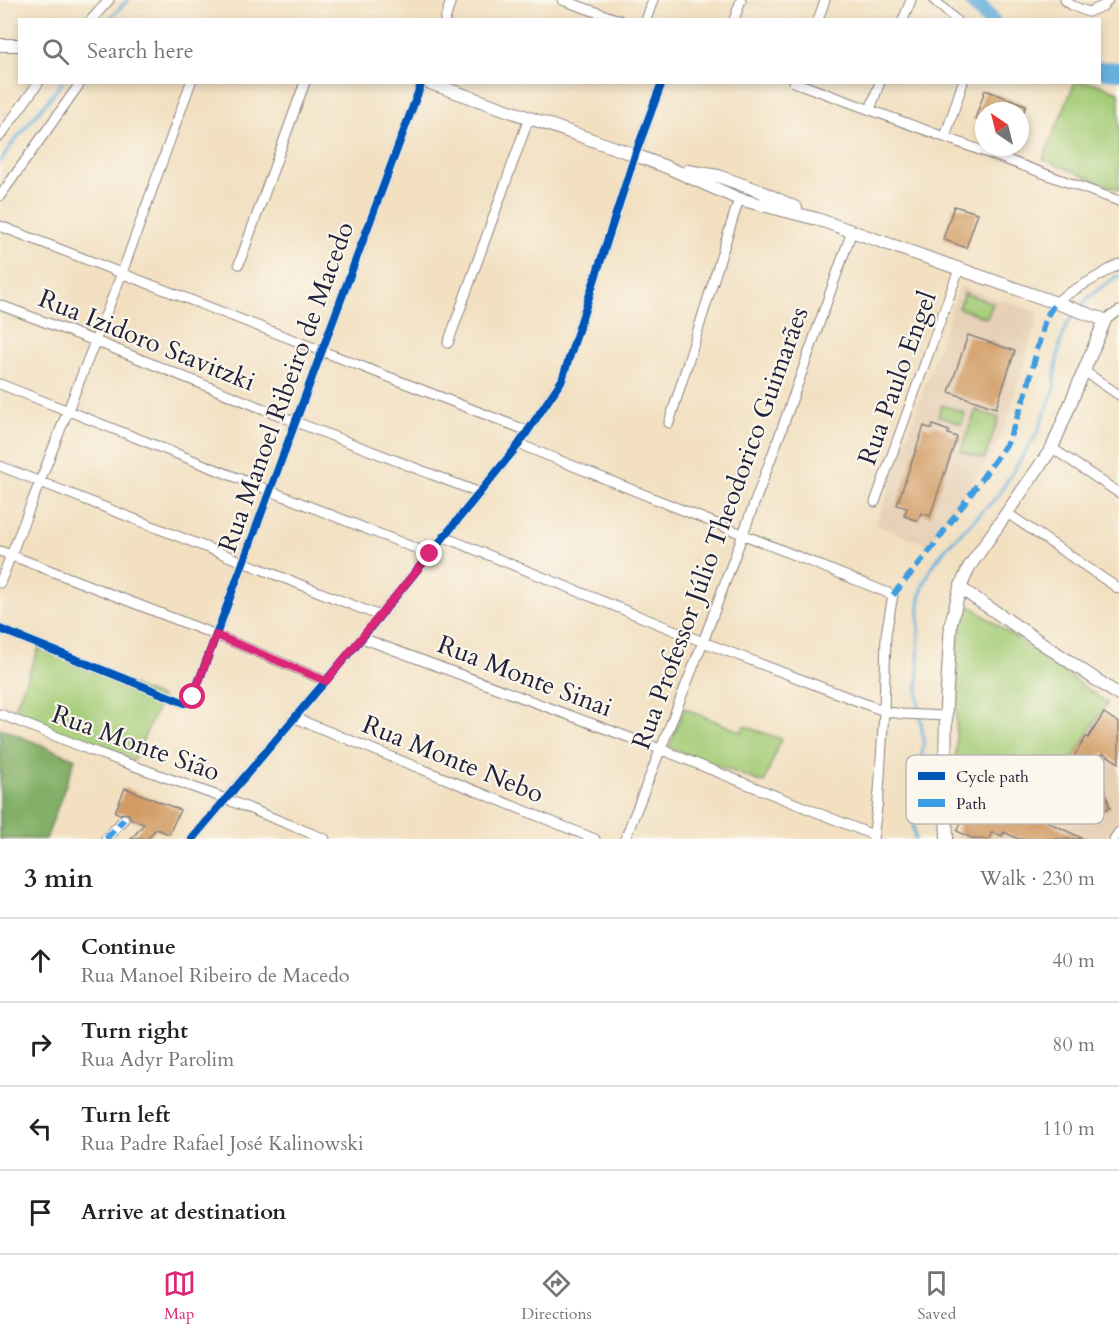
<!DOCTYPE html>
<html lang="en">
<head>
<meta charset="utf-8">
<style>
  :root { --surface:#fff; --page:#f2f2f2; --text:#202124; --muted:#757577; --line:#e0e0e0; --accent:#db2777 }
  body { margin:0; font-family:Cardo,serif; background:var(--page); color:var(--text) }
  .compass { position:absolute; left:975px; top:102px; width:54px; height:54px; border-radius:50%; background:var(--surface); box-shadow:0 3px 9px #0003; rotate:325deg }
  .stop { position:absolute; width:18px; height:18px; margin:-14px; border:4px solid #db2777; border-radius:50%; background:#fff }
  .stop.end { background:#db2777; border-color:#fff; box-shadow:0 2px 6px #0008 }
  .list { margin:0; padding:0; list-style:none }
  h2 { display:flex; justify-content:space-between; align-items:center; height:78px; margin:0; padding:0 24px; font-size:26px }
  h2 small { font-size:20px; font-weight:400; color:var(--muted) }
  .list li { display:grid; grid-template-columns:39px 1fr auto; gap:18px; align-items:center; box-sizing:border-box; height:84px; padding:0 24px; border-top:2px solid var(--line) }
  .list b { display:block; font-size:22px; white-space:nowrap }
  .list p { margin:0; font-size:20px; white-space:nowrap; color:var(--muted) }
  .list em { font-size:20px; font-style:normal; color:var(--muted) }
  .icon { flex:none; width:33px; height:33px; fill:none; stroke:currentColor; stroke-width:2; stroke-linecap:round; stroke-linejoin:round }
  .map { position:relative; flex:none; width:1119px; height:839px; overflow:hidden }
  .search { position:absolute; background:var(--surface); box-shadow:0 3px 9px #0003; left:18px; right:18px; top:18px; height:66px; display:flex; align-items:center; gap:15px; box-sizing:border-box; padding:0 21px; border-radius:0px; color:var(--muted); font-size:22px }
  .sheet { height:414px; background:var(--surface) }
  nav { display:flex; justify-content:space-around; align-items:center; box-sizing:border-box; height:84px; border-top:2px solid var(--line); background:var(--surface); font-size:16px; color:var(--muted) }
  nav a { display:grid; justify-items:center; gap:3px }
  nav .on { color:var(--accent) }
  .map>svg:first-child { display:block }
  .built { fill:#e6d0b6 }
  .green { fill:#a4cc77; stroke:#637759; stroke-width:1.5 }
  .forest { fill:#83b068; stroke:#526952; stroke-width:1.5 }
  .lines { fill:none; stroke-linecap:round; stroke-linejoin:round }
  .stream { stroke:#66b0de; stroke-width:3 }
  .river { stroke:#66b0de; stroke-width:18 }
  .building { fill:#d19b64 }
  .minor-casing { stroke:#8a817e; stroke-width:11 }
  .tertiary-casing { stroke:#8a817e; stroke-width:14 }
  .minor { stroke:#fff; stroke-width:9 }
  .tertiary { stroke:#fff; stroke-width:12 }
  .quiet { stroke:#3c9ce2; stroke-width:6; stroke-dasharray:12 6; stroke-linecap:butt }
  .cycleway-casing { stroke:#fbf7ec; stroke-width:11 }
  .cycleway { stroke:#0057b8; stroke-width:8 }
  .route { stroke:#db2777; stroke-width:8 }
  .labels { text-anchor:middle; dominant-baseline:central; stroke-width:4.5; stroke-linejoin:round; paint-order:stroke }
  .street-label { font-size:26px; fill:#22223b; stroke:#fbf7ec }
  .key { fill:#fbf7ec; stroke:#bab7b7; stroke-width:1.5 }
  .key-label { font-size:16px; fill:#22223b }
</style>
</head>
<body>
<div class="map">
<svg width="1119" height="839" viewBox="0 0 1119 839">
  <rect width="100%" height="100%" fill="#fbf7ec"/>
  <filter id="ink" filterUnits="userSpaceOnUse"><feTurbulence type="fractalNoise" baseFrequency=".0167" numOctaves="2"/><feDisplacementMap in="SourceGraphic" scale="12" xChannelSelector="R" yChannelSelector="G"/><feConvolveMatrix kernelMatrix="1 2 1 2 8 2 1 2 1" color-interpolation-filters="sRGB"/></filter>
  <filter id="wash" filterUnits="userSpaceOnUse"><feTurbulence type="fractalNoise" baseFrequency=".008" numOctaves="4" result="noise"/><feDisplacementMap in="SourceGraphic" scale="24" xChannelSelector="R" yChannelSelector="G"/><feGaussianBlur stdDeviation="1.35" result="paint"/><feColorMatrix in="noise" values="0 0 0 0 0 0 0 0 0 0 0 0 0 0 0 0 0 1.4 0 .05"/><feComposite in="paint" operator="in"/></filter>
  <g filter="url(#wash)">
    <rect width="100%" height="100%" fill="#f2e0c1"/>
    <path class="built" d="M 960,286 L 1039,312 L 1004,431 L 983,467 L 928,545 L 876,525 Z
      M 1086,737 L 1106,749 L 1103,754 L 1119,764 L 1119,817 L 1104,839 L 956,839 L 956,768 L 1037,814 Z"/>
    <path class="green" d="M 1075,82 L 1094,83 L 1119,92 L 1119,190 L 1043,159 Z
      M 964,293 L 993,303 L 987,318 L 959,308 Z
      M 942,405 L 965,413 L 961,424 L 938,416 Z
      M 976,410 L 999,418 L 984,459 L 961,451 Z
      M 964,607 L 972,607 L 1107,703 L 1038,814 L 956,768 L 957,620 L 958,612 Z
      M 39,648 L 162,698 L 133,762 L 12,715 Z
      M 684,708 L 741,732 L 744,726 L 781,739 L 764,783 L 669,748 Z"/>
    <path class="forest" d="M 0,728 L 75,759 L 46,839 L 0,839 Z"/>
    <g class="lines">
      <path class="stream" d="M 108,20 L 128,0
        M 0,162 L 12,144 L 63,82
        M 1081,307 L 1091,295 L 1117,276 L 1119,277
        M 915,839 L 913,824 L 921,796 L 921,761 L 924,739 L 922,730 L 918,698 L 919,604 L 923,585 L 932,567 L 945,549 L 997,497 L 1037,433 L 1054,390 L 1055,373 L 1060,344 L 1067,324 L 1075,314"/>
      <path class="river" d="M 972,0 L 991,20
        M 1100,70 L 1119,71"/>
    </g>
    <g id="blocks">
      <path class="building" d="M 985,90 L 1026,105 L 1024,111 L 984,111 L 984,122 L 975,119 Z
        M 954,206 L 978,213 L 966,248 L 943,239 Z
        M 968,335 L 1015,351 L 996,408 L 949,392 Z
        M 933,425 L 949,431 L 948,434 L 957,437 L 930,516 L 921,513 L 918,521 L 904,516 L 907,508 L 897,505 L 924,426 L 932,429 Z
        M 1104,713 L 1119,723 L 1119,763 L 1103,753 L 1097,762 L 1110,808 L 1074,819 L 1069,802 L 1063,804 L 1057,785 L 1069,781 L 1066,772 L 1086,766 L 1073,758 L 1086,737 L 1088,738 Z
        M 973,784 L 1054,825 L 1084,839 L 1018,839 L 1004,832 L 1002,836 L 992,832 L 989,839 L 973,839 L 957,831 L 966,813 L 960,810 Z
        M 125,788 L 180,810 L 169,834 L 156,829 L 147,839 L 131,839 L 144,824 L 131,819 L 129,814 L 126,813 L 120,814 L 115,812 Z"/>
    </g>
  </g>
  <g filter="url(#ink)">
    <use href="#blocks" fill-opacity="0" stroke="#8a817e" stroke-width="1.5"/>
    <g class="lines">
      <g class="minor-casing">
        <path id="minor" d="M 562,0 L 619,20
          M 934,0 L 956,20
          M 1065,0 L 1073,6 L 1088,12 L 1103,6 L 1108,0
          M 91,20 L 109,0
          M 445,20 L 451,0
          M 646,20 L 653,0
          M 734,20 L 741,0
          M 818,20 L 825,0
          M 903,20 L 911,0
          M 794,82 L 1119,201
          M 870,110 L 880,82
          M 0,136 L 39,82
          M 945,137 L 963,82
          M 0,196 L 81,82
          M 0,226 L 528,431
          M 239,264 L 305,82
          M 1055,303 L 1064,296 L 1119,264
          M 0,305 L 95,341 L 296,422 L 480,493
          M 1105,320 L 1119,311
          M 448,343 L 529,118
          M 1084,371 L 1119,395
          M 0,384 L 430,554
          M 669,423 L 739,199
          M 519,444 L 893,595 L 886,634 L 884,711 L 879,792 L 873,839
          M 1052,448 L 1119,493
          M 0,466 L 380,616
          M 875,502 L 959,269
          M 1007,513 L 1119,589
          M 444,537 L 703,642 L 884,711 L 902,714 L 946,716
          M 0,551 L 216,635 L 326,681
          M 0,583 L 122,273 L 191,82
          M 0,629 L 185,703 L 193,697 L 422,82
          M 362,638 L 660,749 L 873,835
          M 0,714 L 90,750 L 226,799 L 325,839
          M 295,718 L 595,839
          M 106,839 L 124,819
          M 192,839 L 362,638 L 519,444 L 562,380 L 635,155 L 662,82
          M 625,839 L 703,642 L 780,434 L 852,231
          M 1114,839 L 1119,832"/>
      </g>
      <g class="tertiary-casing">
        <path id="tertiary" d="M 0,45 L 20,45
          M 427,82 L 635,155 L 669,168 L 739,199 L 817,219 L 1105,320 L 1052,448 L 969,567 L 960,588 L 951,623 L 946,705 L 945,780 L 947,839
          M 688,171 L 718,176 L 760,191 L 796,208
          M 960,588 L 1119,695"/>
      </g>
      <use href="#minor" class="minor"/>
      <use href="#tertiary" class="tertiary"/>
      <path class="quiet" d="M 893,595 L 932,548 L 1008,442 L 1026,393 L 1045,319 L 1055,303
        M 106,839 L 124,819"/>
      <g class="cycleway-casing">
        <path id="cycleway" d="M 0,629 L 185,703 L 193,697 L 422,82
          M 192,839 L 362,638 L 519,444 L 562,380 L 635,155 L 662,82"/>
      </g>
      <use href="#cycleway" class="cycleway"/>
    </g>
  </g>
  <g class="lines" filter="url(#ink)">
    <path class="route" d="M 193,697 L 216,635 L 326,681 L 430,554"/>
  </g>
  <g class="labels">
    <g class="street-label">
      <text transform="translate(147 340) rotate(22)">Rua Izidoro Stavitzki</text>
      <text transform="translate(897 378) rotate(-70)">Rua Paulo Engel</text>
      <text transform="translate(286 387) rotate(-70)">Rua Manoel Ribeiro de Macedo</text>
      <text transform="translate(720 528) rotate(-70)">Rua Professor Júlio Theodorico Guimarães</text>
      <text transform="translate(525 676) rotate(21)">Rua Monte Sinai</text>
      <text transform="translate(136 743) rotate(20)">Rua Monte Sião</text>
      <text transform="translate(453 759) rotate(22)">Rua Monte Nebo</text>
    </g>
  </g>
  <rect x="906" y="755" width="198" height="69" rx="9" class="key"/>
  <rect x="918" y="772" width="27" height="8" fill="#0057b8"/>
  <rect x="918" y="799" width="27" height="8" fill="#3c9ce2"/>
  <g class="key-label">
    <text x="956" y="782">Cycle path</text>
    <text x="956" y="809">Path</text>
  </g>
</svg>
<svg class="compass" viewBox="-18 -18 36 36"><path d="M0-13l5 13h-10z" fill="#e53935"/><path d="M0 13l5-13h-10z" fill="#757577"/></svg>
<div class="stop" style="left:193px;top:697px"></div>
<div class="stop end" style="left:430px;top:554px"></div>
<div class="search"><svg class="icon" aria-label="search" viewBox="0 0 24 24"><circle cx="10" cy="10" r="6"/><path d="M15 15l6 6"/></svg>Search here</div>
</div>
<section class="sheet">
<h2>3 min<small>Walk · 230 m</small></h2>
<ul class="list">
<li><svg class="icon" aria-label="ahead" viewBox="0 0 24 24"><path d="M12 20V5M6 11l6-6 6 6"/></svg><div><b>Continue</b><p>Rua Manoel Ribeiro de Macedo</p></div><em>40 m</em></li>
<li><svg class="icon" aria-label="right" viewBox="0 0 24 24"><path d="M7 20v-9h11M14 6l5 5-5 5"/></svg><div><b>Turn right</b><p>Rua Adyr Parolim</p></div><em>80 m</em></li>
<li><svg class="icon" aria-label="left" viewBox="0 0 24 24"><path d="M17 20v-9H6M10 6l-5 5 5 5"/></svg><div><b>Turn left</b><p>Rua Padre Rafael José Kalinowski</p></div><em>110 m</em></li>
<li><svg class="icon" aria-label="arrive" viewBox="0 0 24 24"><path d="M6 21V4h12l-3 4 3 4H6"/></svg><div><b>Arrive at destination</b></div></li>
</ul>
</section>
<nav>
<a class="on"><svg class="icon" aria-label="map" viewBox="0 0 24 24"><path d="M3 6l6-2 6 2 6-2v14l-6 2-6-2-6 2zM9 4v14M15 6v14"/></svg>Map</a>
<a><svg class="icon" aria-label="directions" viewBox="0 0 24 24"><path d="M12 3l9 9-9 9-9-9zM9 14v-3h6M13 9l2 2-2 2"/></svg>Directions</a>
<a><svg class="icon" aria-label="saved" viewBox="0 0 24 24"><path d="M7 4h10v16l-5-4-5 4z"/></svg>Saved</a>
</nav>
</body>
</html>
